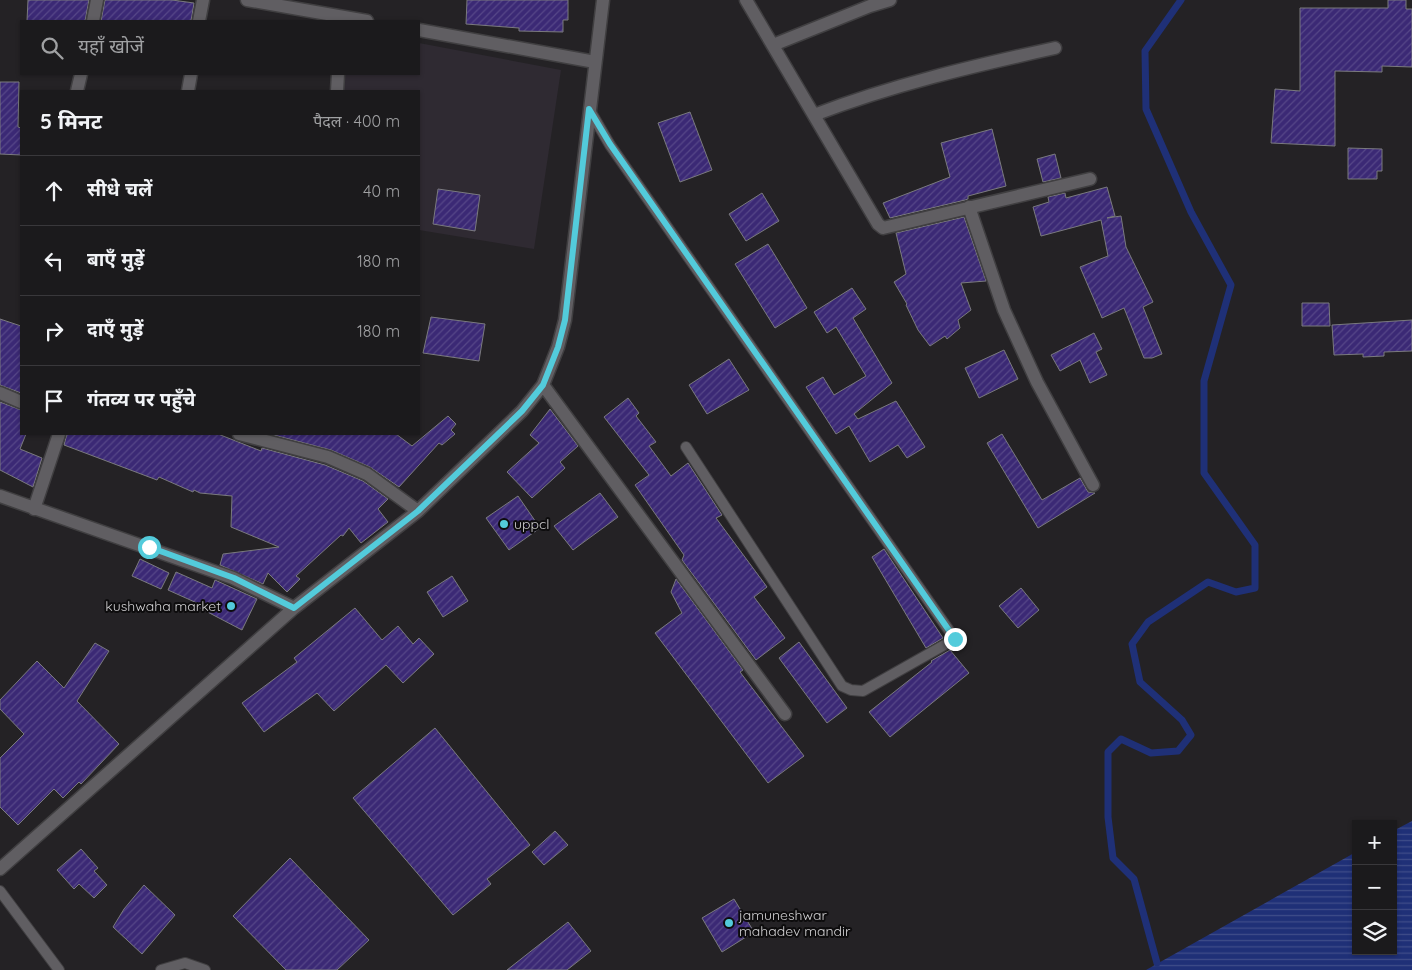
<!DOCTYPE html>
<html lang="hi">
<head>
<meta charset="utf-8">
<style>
  :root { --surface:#1b1a1c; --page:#242325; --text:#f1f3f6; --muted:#a0a1a3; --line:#39383b }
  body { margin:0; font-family:Quicksand,"Noto Sans Devanagari",sans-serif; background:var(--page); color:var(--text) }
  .controls { position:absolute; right:15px; bottom:15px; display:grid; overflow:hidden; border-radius:0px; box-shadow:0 1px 4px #0004 }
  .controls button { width:45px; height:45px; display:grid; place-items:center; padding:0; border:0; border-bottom:1px solid var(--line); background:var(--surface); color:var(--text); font:25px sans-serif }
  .stop { position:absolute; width:15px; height:15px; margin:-11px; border:4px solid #53cbdb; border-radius:50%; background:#fff }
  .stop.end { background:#53cbdb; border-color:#fff; box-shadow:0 1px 5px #0008 }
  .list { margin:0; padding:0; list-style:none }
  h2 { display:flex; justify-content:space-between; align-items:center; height:65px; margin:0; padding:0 20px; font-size:21px }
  h2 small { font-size:16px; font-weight:400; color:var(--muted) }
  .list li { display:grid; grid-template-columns:32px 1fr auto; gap:15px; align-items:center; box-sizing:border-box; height:70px; padding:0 20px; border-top:1px solid var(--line) }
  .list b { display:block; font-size:19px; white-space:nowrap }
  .list em { font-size:16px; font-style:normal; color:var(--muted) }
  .icon { flex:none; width:28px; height:28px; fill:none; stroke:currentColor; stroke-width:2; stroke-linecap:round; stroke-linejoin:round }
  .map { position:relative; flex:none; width:1412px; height:970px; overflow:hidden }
  .search { position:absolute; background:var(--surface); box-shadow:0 1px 4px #0004; left:20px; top:20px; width:400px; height:55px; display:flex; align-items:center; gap:12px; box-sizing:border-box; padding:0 18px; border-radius:0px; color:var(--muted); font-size:19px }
  .panel { position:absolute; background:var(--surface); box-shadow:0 1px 4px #0004; left:20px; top:90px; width:400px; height:345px; border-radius:0px }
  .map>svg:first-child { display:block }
  .built { fill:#2f2a32 }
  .water { fill:url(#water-rules) }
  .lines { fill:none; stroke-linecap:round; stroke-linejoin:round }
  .stream { stroke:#1f3077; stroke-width:7 }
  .building { fill:url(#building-hatch); stroke:#7a7a7e }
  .service-casing { stroke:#403f41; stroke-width:12 }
  .minor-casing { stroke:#403f41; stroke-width:15 }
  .service { stroke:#605e62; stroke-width:10 }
  .minor { stroke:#605e62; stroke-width:12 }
  .route { stroke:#53cbdb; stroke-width:6 }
  .poi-dot { fill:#53cbdb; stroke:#0d0c0d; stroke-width:2 }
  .labels { text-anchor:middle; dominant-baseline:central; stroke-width:4; stroke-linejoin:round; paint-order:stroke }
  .poi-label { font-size:14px; fill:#d2d1d3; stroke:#0d0c0d; text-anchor:start }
</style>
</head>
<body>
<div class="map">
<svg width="1412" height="970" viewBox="0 0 1412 970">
  <defs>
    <pattern id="water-rules" width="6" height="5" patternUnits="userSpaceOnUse" patternTransform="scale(1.25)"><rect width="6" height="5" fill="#1f3077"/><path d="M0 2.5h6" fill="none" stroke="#3f4d89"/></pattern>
    <pattern id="building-hatch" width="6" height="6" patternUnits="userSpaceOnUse" patternTransform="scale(1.25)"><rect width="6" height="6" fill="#3b2975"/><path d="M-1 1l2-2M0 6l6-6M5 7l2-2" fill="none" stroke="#564788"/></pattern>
  </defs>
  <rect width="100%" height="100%" fill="#242225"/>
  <path class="built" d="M 419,43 L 561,70 L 534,249 L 419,230 L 419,91 L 341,91 L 343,74 L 419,74 Z"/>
  <path class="water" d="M 1412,821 L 1412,970 L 1146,970 L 1356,852 L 1356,951 L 1393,951 L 1393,831 Z"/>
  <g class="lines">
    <path class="stream" d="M 1157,963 L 1134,879 L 1113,858 L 1108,817 L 1108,752 L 1121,739 L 1151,753 L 1178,751 L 1191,735 L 1182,720 L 1140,682 L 1132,644 L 1148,622 L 1208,582 L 1236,592 L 1255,588 L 1255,545 L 1204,473 L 1204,381 L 1231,285 L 1191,212 L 1146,109 L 1145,51 L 1181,0"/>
  </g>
  <path class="building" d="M 28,0 L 89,0 L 85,21 L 27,21 Z
    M 105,0 L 172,0 L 194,3 L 191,21 L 101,21 Z
    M 467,0 L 568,0 L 568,20 L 563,20 L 563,32 L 519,31 L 519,28 L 466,24 Z
    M 1388,0 L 1406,0 L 1406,9 L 1412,9 L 1412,67 L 1382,66 L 1382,72 L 1335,71 L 1335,146 L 1271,143 L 1275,89 L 1300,91 L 1300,8 L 1388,8 Z
    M 0,82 L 19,82 L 18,127 L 21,128 L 21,155 L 0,154 Z
    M 690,112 L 712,170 L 680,182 L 658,123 Z
    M 992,129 L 1006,186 L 968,196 L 968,199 L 965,200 L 890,218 L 883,203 L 950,177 L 941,143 Z
    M 1348,148 L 1382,149 L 1382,171 L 1377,171 L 1377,179 L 1348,179 Z
    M 1055,154 L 1061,178 L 1043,182 L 1037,159 Z
    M 1107,187 L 1115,216 L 1107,218 L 1121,216 L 1126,247 L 1153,302 L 1143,307 L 1162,354 L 1152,358 L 1144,358 L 1124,308 L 1102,318 L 1080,267 L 1108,256 L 1101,220 L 1041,236 L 1033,207 L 1049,202 L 1048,197 L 1065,193 L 1066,198 Z
    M 438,189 L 480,195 L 475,231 L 433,224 Z
    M 762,193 L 779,221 L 746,241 L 729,214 Z
    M 964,217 L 986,281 L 961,283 L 971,310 L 958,320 L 960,328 L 947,339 L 945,336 L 930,346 L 918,330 L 906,305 L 907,304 L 894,282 L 906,274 L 896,233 Z
    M 768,244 L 807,308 L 775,328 L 735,264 Z
    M 852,288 L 866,309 L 853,318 L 892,383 L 854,414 L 858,419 L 896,401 L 925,447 L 907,458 L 898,445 L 870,462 L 849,426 L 836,434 L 806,387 L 823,377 L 834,395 L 866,376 L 836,327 L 827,333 L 814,312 Z
    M 1302,303 L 1329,303 L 1330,326 L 1302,326 Z
    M 431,317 L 485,324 L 479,361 L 423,353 Z
    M 0,319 L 21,326 L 21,393 L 0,385 Z
    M 1412,320 L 1412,351 L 1384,352 L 1384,356 L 1363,357 L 1363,354 L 1334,355 L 1332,325 Z
    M 1094,333 L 1102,349 L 1096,352 L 1107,375 L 1090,383 L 1080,360 L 1060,371 L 1051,355 Z
    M 1004,350 L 1018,379 L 979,398 L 965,368 Z
    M 729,359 L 749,390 L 707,414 L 689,385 Z
    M 628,398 L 639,413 L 636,416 L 656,442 L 649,446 L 671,476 L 688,463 L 722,515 L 716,518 L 767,587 L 754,597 L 785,638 L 756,660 L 682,560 L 684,555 L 635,485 L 649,475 L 604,417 Z
    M 0,402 L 21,410 L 21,434 L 26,434 L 20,449 L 42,458 L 33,487 L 0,470 Z
    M 550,409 L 578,446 L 560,462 L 565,468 L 532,498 L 507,472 L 539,443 L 530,435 Z
    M 448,416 L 456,424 L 451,430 L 455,434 L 442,445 L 439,443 L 399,487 L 370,467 L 331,450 L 270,434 L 396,434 L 412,446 Z
    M 67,434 L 218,434 L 261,451 L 262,448 L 325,465 L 363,481 L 388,499 L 378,509 L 388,522 L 361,543 L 349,528 L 343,536 L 341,535 L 296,576 L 300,579 L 287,592 L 268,573 L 263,584 L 220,565 L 223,554 L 279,547 L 231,527 L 232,496 L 200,493 L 194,490 L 193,492 L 159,477 L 157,480 L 64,445 Z
    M 1002,434 L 1042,500 L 1080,478 L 1088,492 L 1095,493 L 1038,528 L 987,443 Z
    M 600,493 L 618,517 L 573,550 L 554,526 Z
    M 518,496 L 540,528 L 509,550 L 486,518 Z
    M 884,549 L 943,638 L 926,648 L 872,557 Z
    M 140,559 L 169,573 L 161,589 L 132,576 Z
    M 176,572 L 212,588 L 215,580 L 257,599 L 242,630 L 196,606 L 197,603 L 168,590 Z
    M 452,576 L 468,601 L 443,617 L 427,592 Z
    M 676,579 L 743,670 L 740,672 L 804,756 L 768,783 L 655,633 L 682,613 L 671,592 Z
    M 1021,588 L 1039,610 L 1018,628 L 999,606 Z
    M 355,608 L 382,640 L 398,626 L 413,644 L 419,638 L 434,654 L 403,683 L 386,665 L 334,711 L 317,693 L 264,732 L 242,703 L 297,662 L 294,658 Z
    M 799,642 L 847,708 L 827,723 L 779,658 Z
    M 95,643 L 109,651 L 77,701 L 119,744 L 81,784 L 79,782 L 63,798 L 54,789 L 18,825 L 0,807 L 0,758 L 24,734 L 0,709 L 0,700 L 37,661 L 64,688 Z
    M 950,650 L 969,673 L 890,737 L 869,712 L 932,662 L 931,661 Z
    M 435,728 L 530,845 L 487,879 L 491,884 L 453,915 L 353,798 Z
    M 555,831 L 568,845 L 544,865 L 532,852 Z
    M 81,849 L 98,868 L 94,871 L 107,885 L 94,898 L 79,884 L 74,889 L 57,870 Z
    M 290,858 L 369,940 L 337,970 L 286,970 L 233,916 Z
    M 144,885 L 175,915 L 142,954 L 113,927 L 124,909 Z
    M 734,899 L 754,932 L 722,952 L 702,918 Z
    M 568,922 L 591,951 L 567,970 L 507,970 Z"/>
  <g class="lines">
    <g class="service-casing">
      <path id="service" d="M 589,109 L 610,145 L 955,639 L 863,691 L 851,690 L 842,686 L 686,447
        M 0,891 L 59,970
        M 161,970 L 185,963 L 205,970"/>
    </g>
    <g class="minor-casing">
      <path id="minor" d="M 247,0 L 367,21
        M 746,0 L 878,224 L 883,228 L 1090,179
        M 93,21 L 97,0
        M 199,21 L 203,0
        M 419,30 L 595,62
        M 773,45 L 870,6 L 890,0
        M 77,91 L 81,74
        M 188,91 L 191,74
        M 337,91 L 338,74
        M 814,115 C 892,85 973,66 1055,48
        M 969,207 L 1004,310 L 1037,382 L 1093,485
        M 543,385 L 785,714
        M 0,393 L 21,402
        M 239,434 L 328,457 L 367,474 L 418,511
        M 0,496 L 233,578 L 294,608
        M 34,509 L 59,434
        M 0,869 L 294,608 L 418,511 L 522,411 L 543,385 L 558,347 L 565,320 L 603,0"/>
    </g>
    <use href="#service" class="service"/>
    <use href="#minor" class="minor"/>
  </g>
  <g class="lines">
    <path class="route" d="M 149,547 L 234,578 L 294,608 L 418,511 L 522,411 L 543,385 L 558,347 L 565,320 L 589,109 L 610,144 L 955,639"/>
  </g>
  <g class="poi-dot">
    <circle cx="504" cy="524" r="5"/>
    <circle cx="231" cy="606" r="5"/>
    <circle cx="729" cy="923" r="5"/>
  </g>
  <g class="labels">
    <g class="poi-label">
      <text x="514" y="524">uppcl</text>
      <text x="221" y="606" text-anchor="end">kushwaha market</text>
      <text x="739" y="915">jamuneshwar<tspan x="739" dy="16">mahadev mandir</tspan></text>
    </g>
  </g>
</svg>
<div class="controls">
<button>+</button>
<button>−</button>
<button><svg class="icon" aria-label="layers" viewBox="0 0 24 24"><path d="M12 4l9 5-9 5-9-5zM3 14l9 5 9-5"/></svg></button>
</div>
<div class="stop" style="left:149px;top:547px"></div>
<div class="stop end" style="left:955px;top:639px"></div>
<div class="search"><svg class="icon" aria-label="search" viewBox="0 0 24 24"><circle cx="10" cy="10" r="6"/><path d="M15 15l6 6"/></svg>यहाँ खोजें</div>
<section class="panel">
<h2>5 मिनट<small>पैदल · 400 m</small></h2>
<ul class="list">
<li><svg class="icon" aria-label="ahead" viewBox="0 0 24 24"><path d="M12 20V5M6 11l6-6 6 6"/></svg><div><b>सीधे चलें</b></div><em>40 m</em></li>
<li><svg class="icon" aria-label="left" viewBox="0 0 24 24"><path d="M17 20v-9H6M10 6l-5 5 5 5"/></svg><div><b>बाएँ मुड़ें</b></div><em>180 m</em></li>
<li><svg class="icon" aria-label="right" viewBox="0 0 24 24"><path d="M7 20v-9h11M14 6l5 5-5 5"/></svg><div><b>दाएँ मुड़ें</b></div><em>180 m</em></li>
<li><svg class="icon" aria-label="arrive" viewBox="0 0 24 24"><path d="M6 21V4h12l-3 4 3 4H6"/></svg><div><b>गंतव्य पर पहुँचे</b></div></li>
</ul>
</section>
</div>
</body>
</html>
